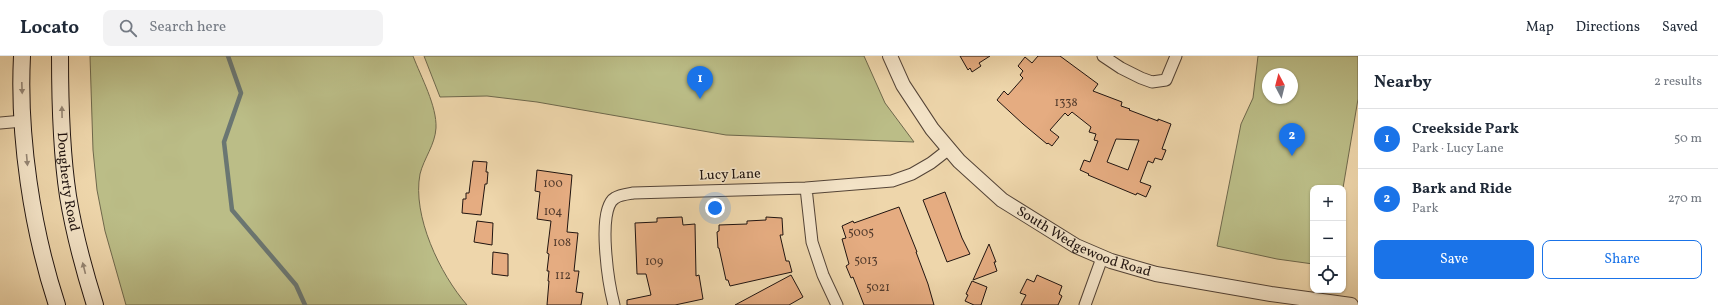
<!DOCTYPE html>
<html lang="en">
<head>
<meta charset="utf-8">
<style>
  :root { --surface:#fff; --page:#f2f2f3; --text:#1f2937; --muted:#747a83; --line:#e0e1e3; --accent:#1a73e8 }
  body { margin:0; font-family:Vollkorn,serif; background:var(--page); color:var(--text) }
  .controls { position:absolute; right:12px; bottom:12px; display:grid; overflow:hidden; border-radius:8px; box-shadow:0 1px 3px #0004 }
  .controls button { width:36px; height:36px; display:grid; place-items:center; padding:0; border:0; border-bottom:1px solid var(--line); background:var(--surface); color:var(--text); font:20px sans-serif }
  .compass { position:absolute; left:1262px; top:12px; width:36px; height:36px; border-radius:50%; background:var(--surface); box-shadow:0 1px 3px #0004; rotate:353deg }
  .you { position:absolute; left:715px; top:152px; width:14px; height:14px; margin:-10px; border:3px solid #fff; border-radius:50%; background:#1a73e8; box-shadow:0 0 0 6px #1a73e833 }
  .badge { display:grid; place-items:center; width:26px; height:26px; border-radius:50%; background:var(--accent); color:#fff; font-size:13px; font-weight:700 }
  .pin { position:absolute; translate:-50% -33px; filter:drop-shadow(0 1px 2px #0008) }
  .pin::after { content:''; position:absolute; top:21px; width:14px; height:12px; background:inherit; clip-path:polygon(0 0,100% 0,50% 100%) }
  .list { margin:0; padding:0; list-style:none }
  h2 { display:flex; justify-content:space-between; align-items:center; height:52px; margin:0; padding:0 16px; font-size:17px }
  h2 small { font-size:13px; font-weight:400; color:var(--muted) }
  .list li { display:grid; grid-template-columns:26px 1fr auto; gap:12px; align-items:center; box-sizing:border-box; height:60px; padding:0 16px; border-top:1px solid var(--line) }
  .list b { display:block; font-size:15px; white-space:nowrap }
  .list p { margin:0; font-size:13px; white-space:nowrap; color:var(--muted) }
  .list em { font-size:13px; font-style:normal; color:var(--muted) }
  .actions { display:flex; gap:8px; padding:12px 16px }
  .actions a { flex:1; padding:9px 0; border:1px solid var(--accent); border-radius:8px; text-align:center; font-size:14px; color:var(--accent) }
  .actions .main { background:var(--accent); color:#fff }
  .icon { flex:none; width:22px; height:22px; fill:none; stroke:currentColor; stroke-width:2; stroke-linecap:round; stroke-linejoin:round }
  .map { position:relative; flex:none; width:1358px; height:249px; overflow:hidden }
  header { display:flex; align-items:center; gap:24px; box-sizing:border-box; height:56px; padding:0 20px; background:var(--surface); border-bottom:1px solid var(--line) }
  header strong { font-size:19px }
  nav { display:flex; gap:22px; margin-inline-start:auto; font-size:14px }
  .search { width:280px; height:36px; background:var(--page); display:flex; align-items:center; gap:10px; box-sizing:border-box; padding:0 14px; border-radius:8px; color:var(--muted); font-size:15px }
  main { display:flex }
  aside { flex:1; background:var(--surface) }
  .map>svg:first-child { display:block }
  .green { fill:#bbbd87; stroke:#6e684c; fill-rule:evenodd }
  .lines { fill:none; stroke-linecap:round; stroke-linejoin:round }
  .stream { stroke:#6a7672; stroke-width:4.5 }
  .building { fill:#e5ac81; stroke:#201410; fill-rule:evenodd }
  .minor-casing { stroke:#544437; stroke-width:13 }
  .tertiary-casing { stroke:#544437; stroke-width:16 }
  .secondary-casing { stroke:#201410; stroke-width:18 }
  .minor { stroke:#f4e4c8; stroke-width:11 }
  .tertiary { stroke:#f4e4c8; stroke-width:14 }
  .secondary { stroke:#f4e4c8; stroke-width:16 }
  .oneway { fill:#958675 }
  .labels { text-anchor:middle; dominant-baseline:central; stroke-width:3; stroke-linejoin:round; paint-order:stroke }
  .number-label { font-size:12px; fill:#513a2c }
  .street-label { font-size:14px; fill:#201410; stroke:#f4e4c8 }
</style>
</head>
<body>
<header>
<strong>Locato</strong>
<div class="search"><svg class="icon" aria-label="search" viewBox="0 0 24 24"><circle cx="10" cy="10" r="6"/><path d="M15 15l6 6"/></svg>Search here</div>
<nav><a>Map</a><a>Directions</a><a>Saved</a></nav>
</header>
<main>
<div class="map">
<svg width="1358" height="249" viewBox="0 0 1358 249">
  <rect width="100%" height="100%" fill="#eed6ab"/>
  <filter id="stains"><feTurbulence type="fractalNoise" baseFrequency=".005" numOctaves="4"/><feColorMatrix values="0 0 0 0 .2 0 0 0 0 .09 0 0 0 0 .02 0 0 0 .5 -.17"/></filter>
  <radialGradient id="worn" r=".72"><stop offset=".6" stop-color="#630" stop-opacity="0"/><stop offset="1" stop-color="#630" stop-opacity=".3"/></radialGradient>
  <path class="green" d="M 90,0 L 413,0 C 421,21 437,50 436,72 C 435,89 424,102 420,118 C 412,160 440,218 467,249 L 126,249 L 105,175 L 97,134 L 93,94 Z
    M 424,0 L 864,0 L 885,47 L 914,86 L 726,79 L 537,46 L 487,40 L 440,41 Z
    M 1258,0 L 1358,0 L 1358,43 L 1343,132 L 1313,132 L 1313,208 L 1277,203 L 1217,190 L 1241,68 L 1253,42 ZM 1268,18 L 1292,18 L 1292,42 L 1268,42 Z"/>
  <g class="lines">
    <path class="stream" d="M 228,0 L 241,37 L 224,86 L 232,154 L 296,229 L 305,249"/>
  </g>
  <path class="building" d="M 960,0 L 990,0 L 979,7 L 981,10 L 972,16 L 970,12 L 968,14 Z
    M 1038,0 L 1060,0 L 1098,28 L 1093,35 L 1122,46 L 1121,50 L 1130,53 L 1129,54 L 1158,65 L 1158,63 L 1171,68 L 1162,93 L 1166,94 L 1162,104 L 1155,102 L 1153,107 L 1148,105 L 1140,126 L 1151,130 L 1146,141 L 1137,137 L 1136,139 L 1088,119 L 1089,118 L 1080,114 L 1084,104 L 1090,106 L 1098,85 L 1094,84 L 1096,78 L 1089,76 L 1091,71 L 1072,56 L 1068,60 L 1065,57 L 1050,74 L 1059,81 L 1052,90 L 1048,87 L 1047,88 L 1023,68 L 997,44 L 1004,35 L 1008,39 L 1023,22 L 1020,19 L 1023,15 L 1018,10 L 1025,1 L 1032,7 ZM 1116,83 L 1139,84 L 1128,114 L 1107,106 Z
    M 473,105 L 487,106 L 486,116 L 488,116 L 487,128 L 485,128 L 481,159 L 462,157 L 463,143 L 466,143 L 466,137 L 469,137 Z
    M 537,114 L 572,119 L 567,176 L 578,177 L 574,215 L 579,215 L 576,236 L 583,237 L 581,249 L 547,249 L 549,225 L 548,225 L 549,215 L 547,215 L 549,198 L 547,197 L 551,165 L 537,163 L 540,136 L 535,135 Z
    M 945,136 L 962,182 L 970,198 L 947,206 L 923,144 Z
    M 899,151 L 917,196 L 916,196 L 928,228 L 934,249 L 864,249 L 853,221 L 851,222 L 846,210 L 849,208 L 842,183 L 846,182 L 842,170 L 853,165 L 854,167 Z
    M 682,161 L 683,169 L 695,168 L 696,220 L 699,219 L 703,243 L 675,249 L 627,249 L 627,244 L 651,239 L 646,218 L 637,218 L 635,167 L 657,166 L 657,162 Z
    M 766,161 L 782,162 L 783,179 L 780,179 L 786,205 L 789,205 L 792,216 L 730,230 L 728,224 L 726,224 L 719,192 L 718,192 L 717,176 L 719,175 L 719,169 L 747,168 L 747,165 L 766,164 Z
    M 477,165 L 493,167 L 492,189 L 474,186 Z
    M 989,188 L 996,206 L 994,206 L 997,215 L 973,224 Z
    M 493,196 L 508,198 L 508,220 L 492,218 Z
    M 791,219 L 803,241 L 789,249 L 735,249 Z
    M 1037,219 L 1062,230 L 1059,238 L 1062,240 L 1058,249 L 1021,249 L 1026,239 L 1020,237 L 1027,223 L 1034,226 Z
    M 972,225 L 987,231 L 981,249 L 974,249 L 965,245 L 968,239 L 966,238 Z"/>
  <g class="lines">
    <g class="minor-casing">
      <path id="minor" d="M 1103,0 L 1121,12 L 1141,22 L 1152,26 L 1166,24 L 1176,0
        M 0,67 L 23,65
        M 806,132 L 812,186 L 823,219 L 837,249
        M 614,249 C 609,230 596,153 615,142 C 619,139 627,138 633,137 L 806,132 L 892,125 L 912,118 L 931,107 L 949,93
        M 1085,249 L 1102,202"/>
    </g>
    <g class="tertiary-casing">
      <g id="tertiary">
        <path id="s1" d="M 890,0 L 903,29 L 932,73 L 959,105 L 1002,144 L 1076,190 L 1111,205 L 1156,218 L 1271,238 L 1351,249"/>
      </g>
    </g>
    <g class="secondary-casing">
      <g id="secondary">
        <path d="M 22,0 C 18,80 32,173 57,249"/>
        <path id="s2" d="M 60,0 C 60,46 61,94 68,140 C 74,177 84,214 95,249"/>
      </g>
    </g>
    <use href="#minor" class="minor"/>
    <use href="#tertiary" class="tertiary"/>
    <use href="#secondary" class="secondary"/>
  </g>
  <defs><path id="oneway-solid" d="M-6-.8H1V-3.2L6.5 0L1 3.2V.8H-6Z"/></defs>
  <g class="oneway">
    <use href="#oneway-solid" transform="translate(22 32) rotate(88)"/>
    <use href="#oneway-solid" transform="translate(62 56) rotate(-91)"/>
    <use href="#oneway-solid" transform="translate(27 104) rotate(85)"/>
    <use href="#oneway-solid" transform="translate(84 212) rotate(-104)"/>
  </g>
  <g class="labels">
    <g class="number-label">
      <text x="1066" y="47">1338</text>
      <text x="553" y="128">100</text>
      <text x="553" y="156">104</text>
      <text x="861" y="177">5005</text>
      <text x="562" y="187">108</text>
      <text x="866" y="205">5013</text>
      <text x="654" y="206">109</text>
      <text x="563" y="220">112</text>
      <text x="878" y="232">5021</text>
    </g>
    <g class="street-label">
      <text transform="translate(730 119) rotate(-2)">Lucy Lane</text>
      <text stroke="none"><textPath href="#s2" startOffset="126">Dougherty Road</textPath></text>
      <text stroke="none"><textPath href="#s1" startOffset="277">South Wedgewood Road</textPath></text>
    </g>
  </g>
  <rect width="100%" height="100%" filter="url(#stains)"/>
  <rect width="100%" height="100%" fill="url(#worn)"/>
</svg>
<div class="controls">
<button>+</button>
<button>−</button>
<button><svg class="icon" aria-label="locate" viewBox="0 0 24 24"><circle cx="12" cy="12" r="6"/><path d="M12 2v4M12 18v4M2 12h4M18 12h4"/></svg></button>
</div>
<svg class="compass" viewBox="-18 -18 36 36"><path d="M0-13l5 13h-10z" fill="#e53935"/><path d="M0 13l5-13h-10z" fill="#747a83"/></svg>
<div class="you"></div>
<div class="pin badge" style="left:700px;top:43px">1</div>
<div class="pin badge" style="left:1292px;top:100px">2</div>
</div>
<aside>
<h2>Nearby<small>2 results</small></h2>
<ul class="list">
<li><span class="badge">1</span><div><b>Creekside Park</b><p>Park · Lucy Lane</p></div><em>50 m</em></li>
<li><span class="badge">2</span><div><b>Bark and Ride</b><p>Park</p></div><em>270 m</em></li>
</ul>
<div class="actions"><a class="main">Save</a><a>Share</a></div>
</aside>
</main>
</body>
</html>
